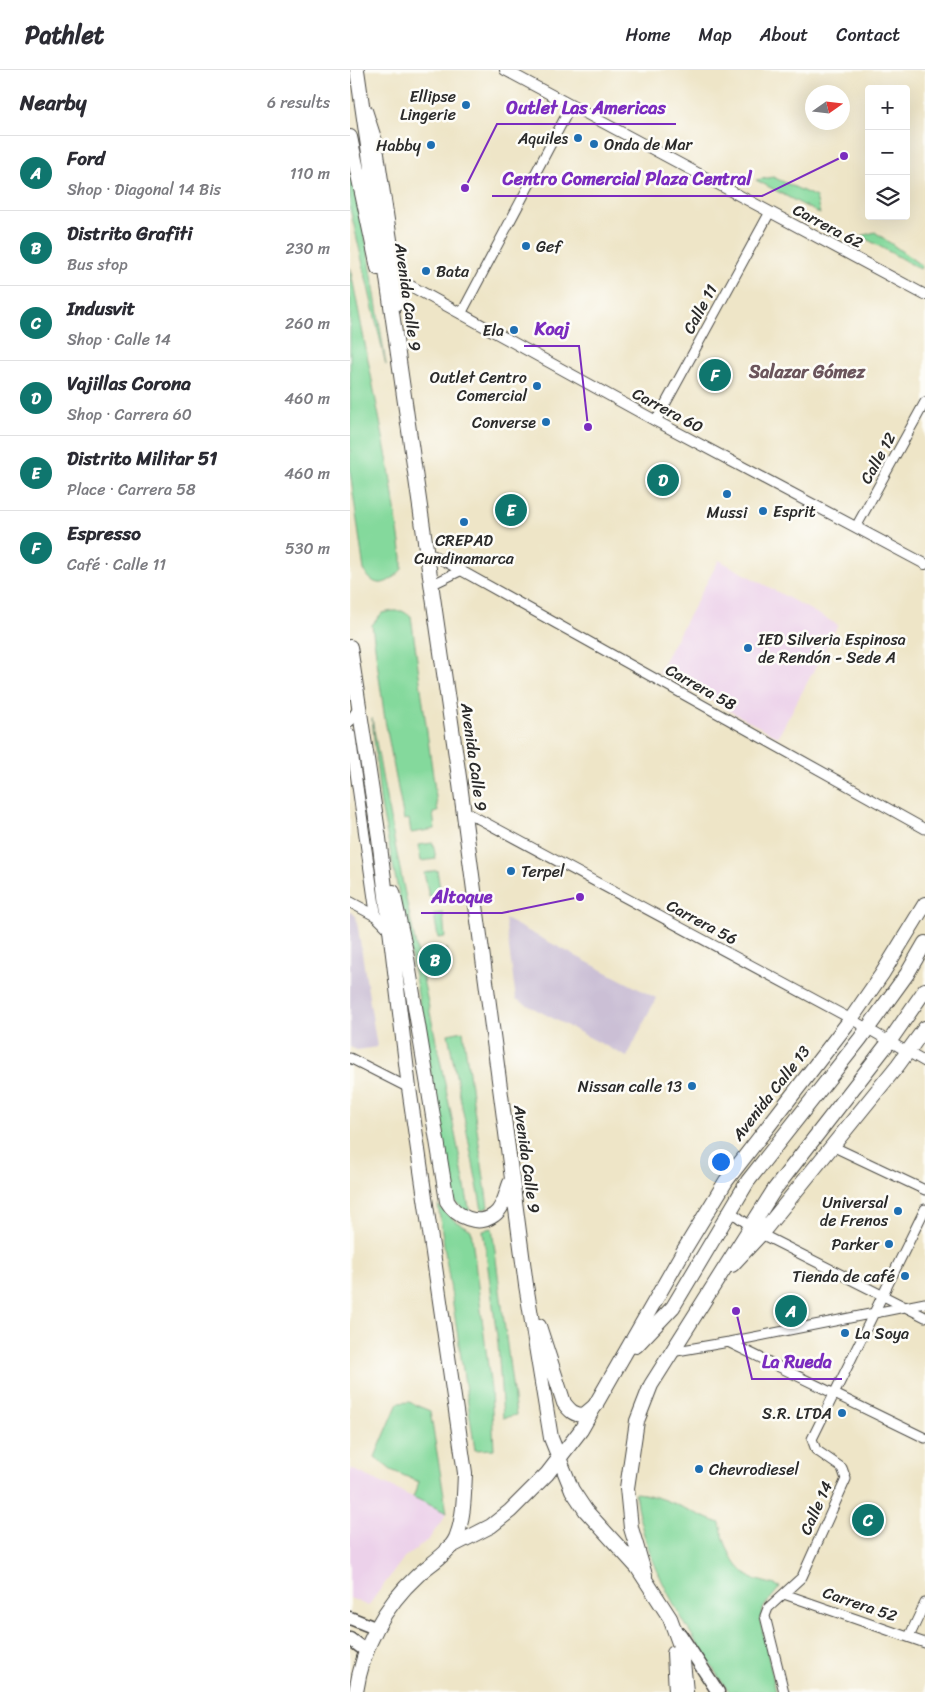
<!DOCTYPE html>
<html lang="en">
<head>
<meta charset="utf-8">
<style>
  :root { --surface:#fff; --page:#f7f7f7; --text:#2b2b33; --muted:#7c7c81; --line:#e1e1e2; --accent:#0f766e }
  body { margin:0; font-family:Sriracha,sans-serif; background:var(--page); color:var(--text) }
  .controls { position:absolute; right:15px; top:15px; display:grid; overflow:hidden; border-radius:5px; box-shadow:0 5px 20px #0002 }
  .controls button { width:45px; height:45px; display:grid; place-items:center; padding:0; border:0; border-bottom:1px solid var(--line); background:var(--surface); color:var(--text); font:25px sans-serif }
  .compass { position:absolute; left:455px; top:15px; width:45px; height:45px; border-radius:50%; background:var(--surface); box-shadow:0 5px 20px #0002; rotate:76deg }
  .you { position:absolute; left:370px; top:1091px; width:18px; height:18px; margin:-12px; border:4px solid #fff; border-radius:50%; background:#1a73e8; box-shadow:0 0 0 8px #1a73e833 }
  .badge { display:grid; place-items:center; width:32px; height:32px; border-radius:50%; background:var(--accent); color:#fff; font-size:16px; font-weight:700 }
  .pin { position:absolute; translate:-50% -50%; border:2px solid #fff; box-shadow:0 1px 5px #0006 }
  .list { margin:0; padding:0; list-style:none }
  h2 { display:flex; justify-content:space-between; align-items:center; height:65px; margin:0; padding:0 20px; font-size:21px }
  h2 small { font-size:16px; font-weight:400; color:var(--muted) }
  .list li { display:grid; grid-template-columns:32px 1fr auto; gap:15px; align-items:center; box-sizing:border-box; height:75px; padding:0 20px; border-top:1px solid var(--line) }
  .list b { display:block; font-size:19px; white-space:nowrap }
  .list p { margin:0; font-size:16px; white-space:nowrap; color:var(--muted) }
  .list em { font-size:16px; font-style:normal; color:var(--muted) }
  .icon { flex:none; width:28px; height:28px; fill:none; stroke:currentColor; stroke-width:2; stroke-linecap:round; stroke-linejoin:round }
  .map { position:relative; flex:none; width:575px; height:1622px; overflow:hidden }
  header { display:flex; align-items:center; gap:30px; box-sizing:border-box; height:70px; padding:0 25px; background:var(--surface); border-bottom:1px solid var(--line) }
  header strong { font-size:24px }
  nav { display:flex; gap:28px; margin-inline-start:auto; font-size:18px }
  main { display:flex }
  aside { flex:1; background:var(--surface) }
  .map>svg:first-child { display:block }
  .built { fill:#ecd1ea }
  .industrial { fill:#cbbfd5 }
  .green { fill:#84d99c; stroke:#588264 }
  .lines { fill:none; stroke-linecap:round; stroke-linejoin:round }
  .minor-casing { stroke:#484742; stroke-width:11 }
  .tertiary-casing { stroke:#484742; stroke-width:12 }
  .secondary-casing { stroke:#484742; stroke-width:15 }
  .primary-casing { stroke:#484742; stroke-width:16 }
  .trunk-casing { stroke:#484742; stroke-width:16 }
  .minor { stroke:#fff; stroke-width:9 }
  .tertiary { stroke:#fff; stroke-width:10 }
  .secondary { stroke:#fff; stroke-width:12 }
  .primary { stroke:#fff; stroke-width:14 }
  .trunk { stroke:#fff; stroke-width:14 }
  .poi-dot { fill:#1f6fb2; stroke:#fdfcf7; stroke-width:2 }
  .labels { text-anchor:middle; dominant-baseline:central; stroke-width:5; stroke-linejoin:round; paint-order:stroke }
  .poi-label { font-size:16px; fill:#2b2b2b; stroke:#fdfcf7; text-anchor:end }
  .street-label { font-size:16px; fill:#2b2b2b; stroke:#fdfcf7 }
  .neighbourhood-label { font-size:18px; font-weight:bold; fill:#6b555c; stroke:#fdfcf7 }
  .leader { fill:none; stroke:#7b2cbf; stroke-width:2 }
  .callout-dot { fill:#7b2cbf; stroke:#fdfcf7; stroke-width:2 }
  .callout-label { font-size:18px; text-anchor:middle; font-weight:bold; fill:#7b2cbf; stroke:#fdfcf7; stroke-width:5; stroke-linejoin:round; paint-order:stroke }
</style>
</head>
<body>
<header>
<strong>Pathlet</strong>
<nav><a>Home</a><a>Map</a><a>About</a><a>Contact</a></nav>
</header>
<main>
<aside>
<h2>Nearby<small>6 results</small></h2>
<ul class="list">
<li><span class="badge">A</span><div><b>Ford</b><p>Shop · Diagonal 14 Bis</p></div><em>110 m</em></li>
<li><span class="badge">B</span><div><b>Distrito Grafiti</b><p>Bus stop</p></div><em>230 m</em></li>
<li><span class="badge">C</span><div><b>Indusvit</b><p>Shop · Calle 14</p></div><em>260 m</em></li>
<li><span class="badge">D</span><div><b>Vajillas Corona</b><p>Shop · Carrera 60</p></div><em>460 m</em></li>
<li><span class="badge">E</span><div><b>Distrito Militar 51</b><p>Place · Carrera 58</p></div><em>460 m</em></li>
<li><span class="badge">F</span><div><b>Espresso</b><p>Café · Calle 11</p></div><em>530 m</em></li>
</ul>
</aside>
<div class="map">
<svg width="575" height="1622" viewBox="0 0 575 1622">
  <rect width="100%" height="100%" fill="#fdfcf7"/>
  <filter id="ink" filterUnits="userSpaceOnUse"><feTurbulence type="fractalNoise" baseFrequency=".02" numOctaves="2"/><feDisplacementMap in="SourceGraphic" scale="10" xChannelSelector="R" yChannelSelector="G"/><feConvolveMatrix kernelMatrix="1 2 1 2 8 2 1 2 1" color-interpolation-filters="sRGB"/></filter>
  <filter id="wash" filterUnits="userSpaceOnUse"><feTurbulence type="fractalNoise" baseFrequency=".0096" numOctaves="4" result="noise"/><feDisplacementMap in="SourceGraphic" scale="20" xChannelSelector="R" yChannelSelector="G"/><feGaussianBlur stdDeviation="1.12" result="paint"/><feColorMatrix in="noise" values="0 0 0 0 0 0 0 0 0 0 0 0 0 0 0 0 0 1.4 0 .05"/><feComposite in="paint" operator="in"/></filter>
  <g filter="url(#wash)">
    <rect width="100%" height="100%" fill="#eee5c7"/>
    <path class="built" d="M 369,490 L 488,555 L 428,667 L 308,602 Z
      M 0,1398 L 97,1443 L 79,1469 L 53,1489 L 18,1536 L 0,1528 Z"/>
    <path class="industrial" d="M 0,842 L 6,846 L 27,977 L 7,980 L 0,977 Z
      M 155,849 L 306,928 L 277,987 L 166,929 Z"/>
    <path class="green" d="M 0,100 L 18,180 L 36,295 L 0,138 Z
      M 423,107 L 466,127 L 470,144 L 406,110 Z
      M 525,162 L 572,196 L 570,199 L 511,166 Z
      M 0,197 L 39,398 L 52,487 L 52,499 C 39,514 25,521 14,500 L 0,401 Z
      M 43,541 L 52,541 L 61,546 L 88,742 L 83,743 L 85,759 L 61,763 L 59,749 L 54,750 L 35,650 L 22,555 L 32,543 Z
      M 22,648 C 49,815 91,978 120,1144 L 105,1132 L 100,1120 L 64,901 L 30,730 Z
      M 83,773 L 86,789 L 71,791 L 68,775 Z
      M 87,800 L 91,825 L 79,827 L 74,803 Z
      M 93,843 L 95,867 L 88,868 L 84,844 Z
      M 97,879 L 98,897 L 94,898 L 90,880 Z
      M 113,961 L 138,1137 L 132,1140 L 98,964 Z
      M 88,1135 L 105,1151 L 121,1160 L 141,1320 L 144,1379 L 125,1380 Z
      M 142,1158 L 166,1345 L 153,1348 L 148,1274 L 133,1160 Z
      M 59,1332 L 80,1341 L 97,1443 L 63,1427 L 69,1412 L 41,1400 L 25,1387 L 48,1333 Z
      M 285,1423 C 313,1425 343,1444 370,1453 C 374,1473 382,1496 400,1507 C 406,1511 422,1513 430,1517 L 414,1537 L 410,1549 L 426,1622 L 380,1622 L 374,1615 C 335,1556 294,1494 285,1423 Z"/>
  </g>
  <g filter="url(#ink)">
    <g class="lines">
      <g class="minor-casing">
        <path id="minor" d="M 111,244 L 221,36
          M 306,351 L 420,142
          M 506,457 L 575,332
          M 76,481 L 575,759
          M 81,515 L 112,500
          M 114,741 L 501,949 L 575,992
          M 0,988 L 59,1018
          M 482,1076 L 575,1120
          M 380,1141 L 411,1164 L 575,1247
          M 380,1273 L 575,1368
          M 321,1282 L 379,1272 L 575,1233
          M 434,1524 L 575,1573
          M 559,1567 L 575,1533
          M 434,1622 L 415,1546 L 418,1538 L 452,1507 L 496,1409 L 492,1398 L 466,1380 L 462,1369 L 575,1139"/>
      </g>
      <g class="tertiary-casing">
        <path id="tertiary" d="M 155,0 L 575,225
          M 17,40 L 27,71 L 48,209 L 306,351 L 575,494
          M 0,651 L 9,638
          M 0,664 L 26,846
          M 0,832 L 26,846 L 40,860"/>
      </g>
      <g class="secondary-casing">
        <path id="secondary" d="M 0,1548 L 25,1558
          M 330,1564 L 368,1622
          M 0,1569 L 16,1581"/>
      </g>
      <g class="primary-casing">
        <path id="primary" d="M 382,1195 L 411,1164 L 548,995 L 575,958
          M 286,1276 L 323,1237 L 398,1111 L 510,969 L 557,904 L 575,873
          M 98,1478 L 141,1456 L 160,1441 L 197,1404 L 231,1360 L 334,1180 L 376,1111 L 501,949 L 532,904 L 575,834
          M 295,1505 L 281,1458 L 277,1418 L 287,1351 L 301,1315 L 424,1120 L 539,972 L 575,920"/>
      </g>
      <g class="trunk-casing">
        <path id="trunk" d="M 7,0 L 110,714 L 176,1215 L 201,1368 L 222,1420 L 236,1441 L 287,1497 L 320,1548 L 332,1581 L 336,1622
          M 0,67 L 28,198
          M 48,233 L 48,209
          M 0,577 L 29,768 L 59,1018 L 115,1403 C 114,1424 114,1449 106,1468 C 99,1483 80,1494 68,1505 C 33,1537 13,1576 6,1622
          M 43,822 L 56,882 L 97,1131 C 106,1147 128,1157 144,1145 C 154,1138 156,1123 160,1113
          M 189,1256 L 214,1333 C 220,1341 224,1345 234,1345 L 246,1335
          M 324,1583 L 326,1622"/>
      </g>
      <use href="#minor" class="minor"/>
      <use href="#tertiary" class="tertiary"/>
      <use href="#secondary" class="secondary"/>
      <use href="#primary" class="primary"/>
      <use href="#trunk" class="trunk"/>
    </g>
  </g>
  <g class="poi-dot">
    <circle cx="116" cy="35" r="5"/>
    <circle cx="228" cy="68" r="5"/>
    <circle cx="244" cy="74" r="5"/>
    <circle cx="81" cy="75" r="5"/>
    <circle cx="176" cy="176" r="5"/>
    <circle cx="76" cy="201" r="5"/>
    <circle cx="164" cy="260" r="5"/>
    <circle cx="187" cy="316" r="5"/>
    <circle cx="196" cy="352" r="5"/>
    <circle cx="377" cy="424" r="5"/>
    <circle cx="413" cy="441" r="5"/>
    <circle cx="114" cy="452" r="5"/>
    <circle cx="398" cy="578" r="5"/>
    <circle cx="161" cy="801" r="5"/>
    <circle cx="342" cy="1016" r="5"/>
    <circle cx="548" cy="1141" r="5"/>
    <circle cx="539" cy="1174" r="5"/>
    <circle cx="555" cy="1206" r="5"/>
    <circle cx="495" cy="1263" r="5"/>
    <circle cx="492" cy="1343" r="5"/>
    <circle cx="349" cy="1399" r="5"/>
  </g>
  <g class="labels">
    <g class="poi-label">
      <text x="106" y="26">Ellipse<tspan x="106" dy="18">Lingerie</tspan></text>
      <text x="218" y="68">Aquiles</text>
      <text x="254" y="74" text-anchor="start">Onda de Mar</text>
      <text x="71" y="75">Habby</text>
      <text x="186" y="176" text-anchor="start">Gef</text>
      <text x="86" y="201" text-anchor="start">Bata</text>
      <text x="154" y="260">Ela</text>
      <text x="177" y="307">Outlet Centro<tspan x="177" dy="18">Comercial</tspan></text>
      <text x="186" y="352">Converse</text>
      <text x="423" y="441" text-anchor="start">Esprit</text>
      <text x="377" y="442" text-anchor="middle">Mussi</text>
      <text x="114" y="470" text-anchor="middle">CREPAD<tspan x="114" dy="18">Cundinamarca</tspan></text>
      <text x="408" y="569" text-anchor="start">IED Silveria Espinosa<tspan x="408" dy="18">de Rendón - Sede A</tspan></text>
      <text x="171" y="801" text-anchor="start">Terpel</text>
      <text x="332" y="1016">Nissan calle 13</text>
      <text x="538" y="1132">Universal<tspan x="538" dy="18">de Frenos</tspan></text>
      <text x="529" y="1174">Parker</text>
      <text x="545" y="1206">Tienda de café</text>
      <text x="505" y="1263" text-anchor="start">La Soya</text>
      <text x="482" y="1343">S.R. LTDA</text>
      <text x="359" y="1399" text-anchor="start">Chevrodiesel</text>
    </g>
    <g class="street-label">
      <text transform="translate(478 156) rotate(28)">Carrera 62</text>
      <text transform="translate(58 227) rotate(82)">Avenida Calle 9</text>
      <text transform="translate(350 239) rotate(-62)">Calle 11</text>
      <text transform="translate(318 340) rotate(28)">Carrera 60</text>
      <text transform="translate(528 388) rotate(-61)">Calle 12</text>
      <text transform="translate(351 617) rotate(29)">Carrera 58</text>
      <text transform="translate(124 687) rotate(82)">Avenida Calle 9</text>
      <text transform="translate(352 852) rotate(28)">Carrera 56</text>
      <text transform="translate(421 1023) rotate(-52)">Avenida Calle 13</text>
      <text transform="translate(177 1089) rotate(82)">Avenida Calle 9</text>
      <text transform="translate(466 1438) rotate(-66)">Calle 14</text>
      <text transform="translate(510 1534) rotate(19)">Carrera 52</text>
    </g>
    <g class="neighbourhood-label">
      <text x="457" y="302">Salazar Gómez</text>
    </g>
  </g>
  <path class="leader" d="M115 118L147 54H326M494 86L412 126H142M238 357L229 276H174M230 827L152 843H71M386 1241L402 1309H492"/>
  <g class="callout-dot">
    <circle cx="115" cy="118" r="5"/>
    <circle cx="494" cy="86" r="5"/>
    <circle cx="238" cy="357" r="5"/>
    <circle cx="230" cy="827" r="5"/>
    <circle cx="386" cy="1241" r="5"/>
  </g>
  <g class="callout-label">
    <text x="236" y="44">Outlet Las Americas</text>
    <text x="277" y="115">Centro Comercial Plaza Central</text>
    <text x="202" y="265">Koaj</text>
    <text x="112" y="833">Altoque</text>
    <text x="447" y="1298">La Rueda</text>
  </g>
</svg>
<div class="controls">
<button>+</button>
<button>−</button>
<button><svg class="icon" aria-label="layers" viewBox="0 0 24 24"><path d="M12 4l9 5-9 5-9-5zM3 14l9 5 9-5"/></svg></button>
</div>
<svg class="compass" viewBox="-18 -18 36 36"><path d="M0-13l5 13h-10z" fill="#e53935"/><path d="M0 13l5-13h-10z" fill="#7c7c81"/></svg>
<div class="you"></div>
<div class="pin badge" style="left:441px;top:1241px">A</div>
<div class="pin badge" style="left:85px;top:890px">B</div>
<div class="pin badge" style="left:518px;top:1450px">C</div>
<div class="pin badge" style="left:313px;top:410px">D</div>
<div class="pin badge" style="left:161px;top:440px">E</div>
<div class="pin badge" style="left:365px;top:305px">F</div>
</div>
</main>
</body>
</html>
